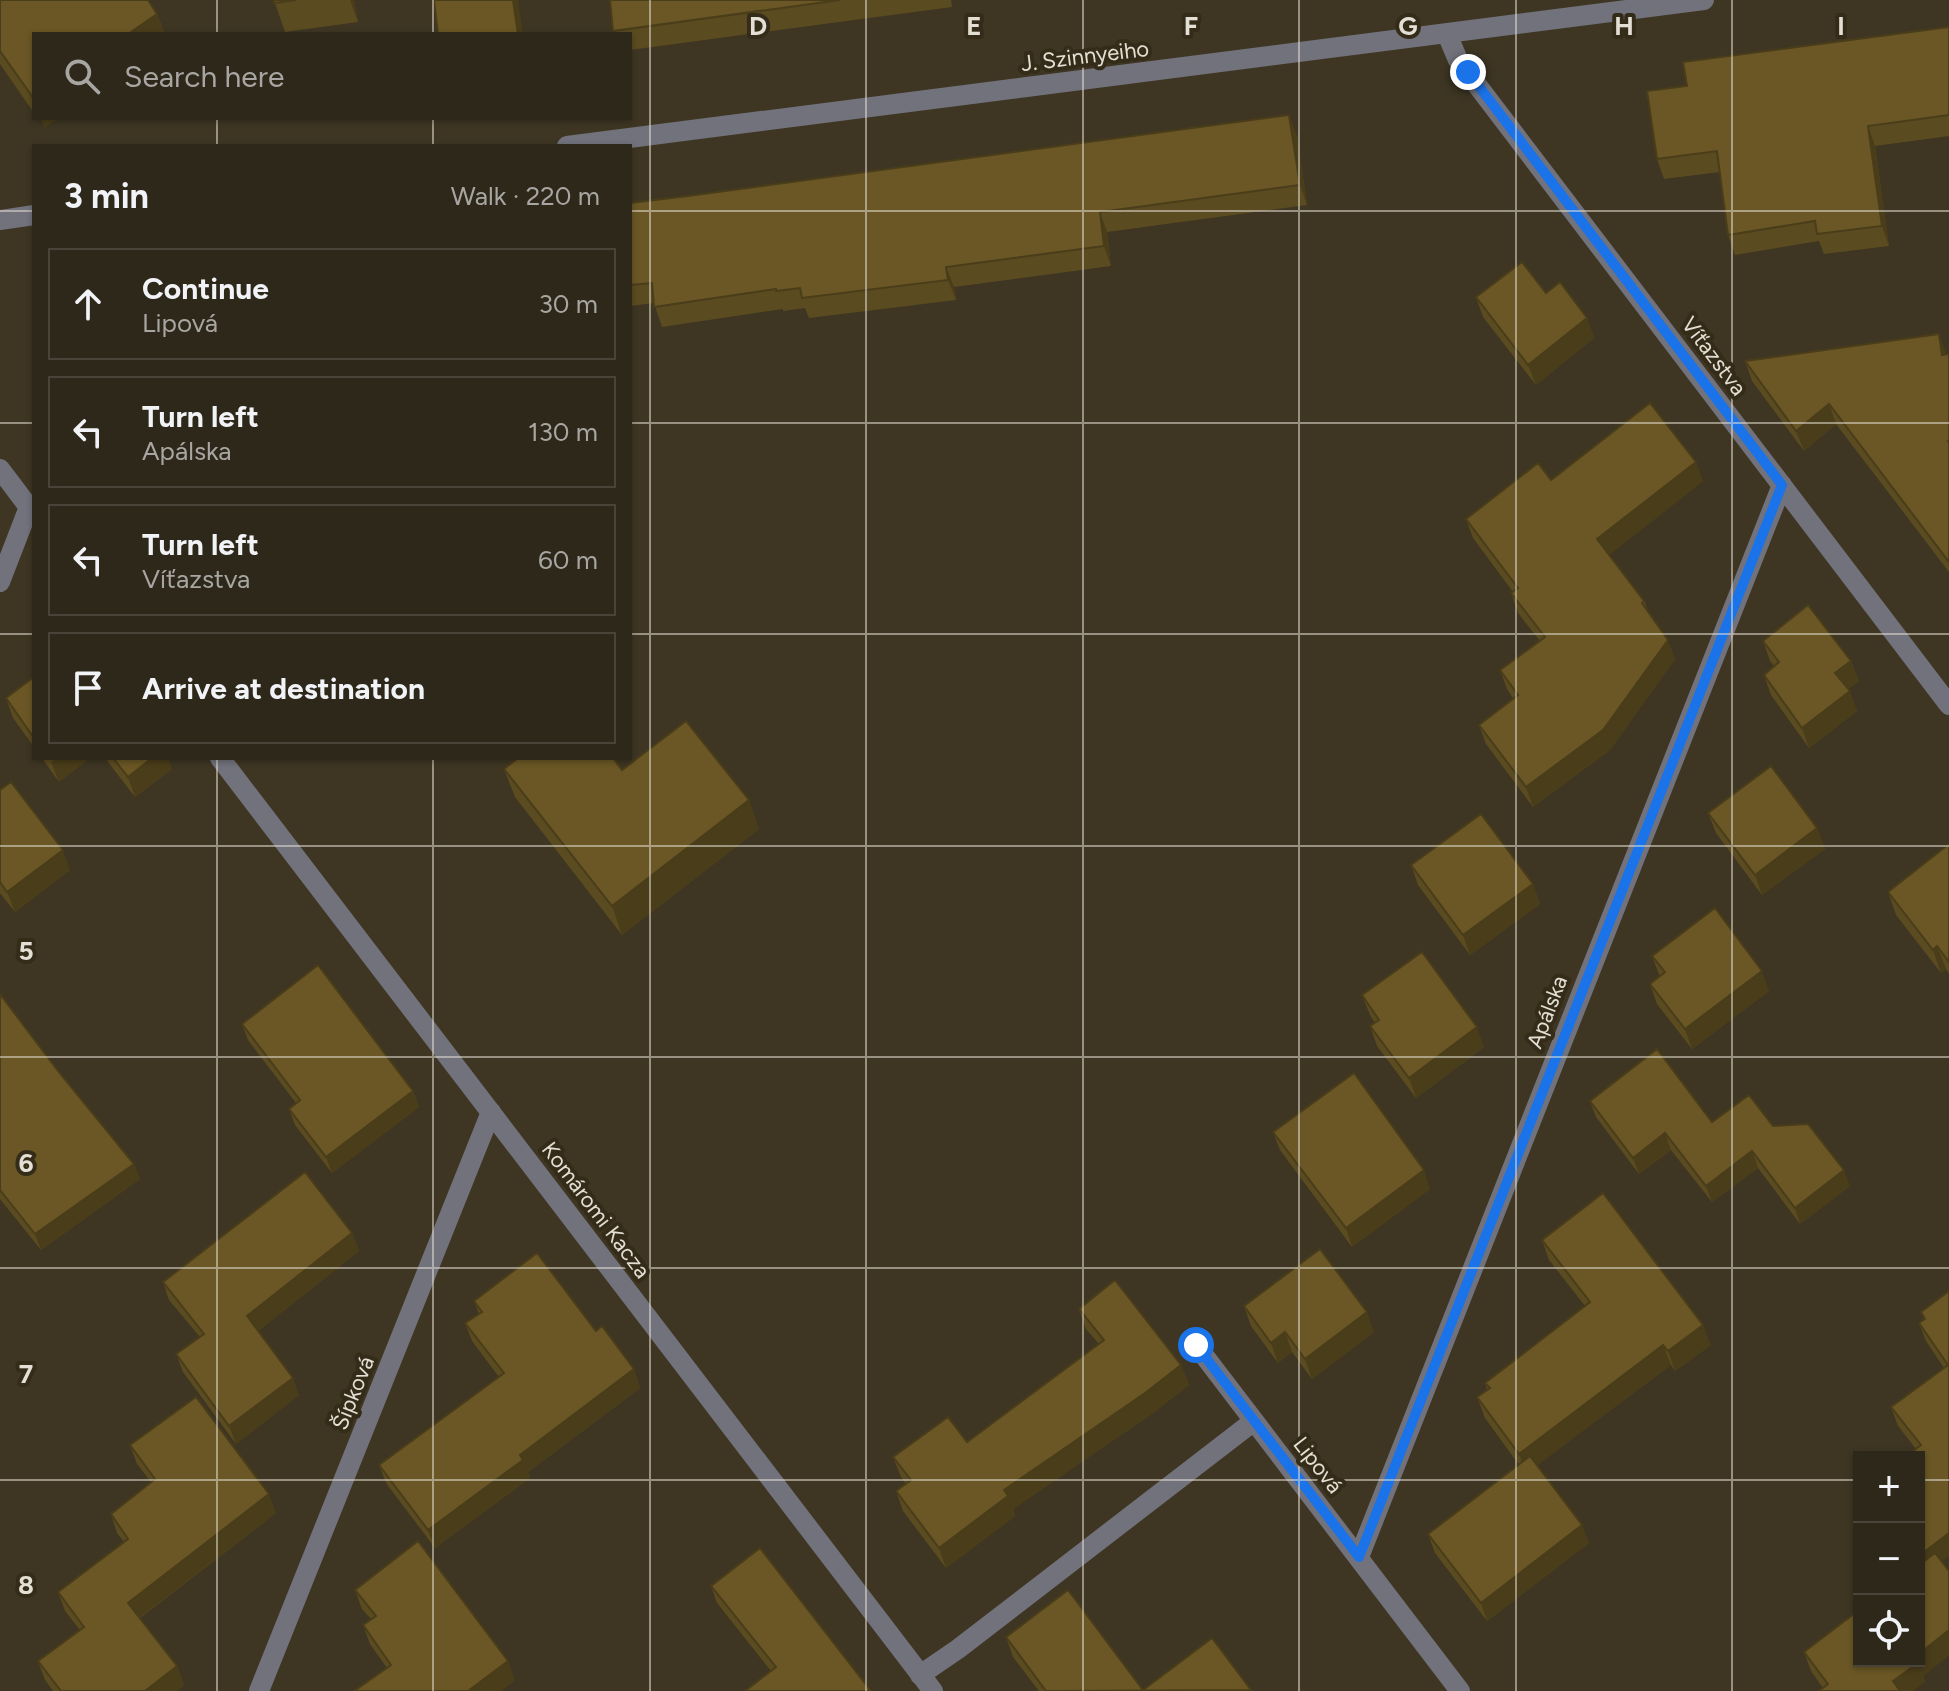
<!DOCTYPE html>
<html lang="en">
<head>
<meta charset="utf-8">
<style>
  :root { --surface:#2e281a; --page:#363023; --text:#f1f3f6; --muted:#a7a6a2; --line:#494439 }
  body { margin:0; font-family:Figtree,sans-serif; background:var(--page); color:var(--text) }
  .controls { position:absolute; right:24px; bottom:24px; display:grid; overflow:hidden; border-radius:0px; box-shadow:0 2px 6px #0004 }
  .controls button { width:72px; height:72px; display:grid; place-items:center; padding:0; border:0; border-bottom:2px solid var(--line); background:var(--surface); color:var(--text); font:40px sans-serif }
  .stop { position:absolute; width:24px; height:24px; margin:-18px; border:6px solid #1a73e8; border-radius:50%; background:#fff }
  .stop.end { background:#1a73e8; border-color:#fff; box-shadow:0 2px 8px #0008 }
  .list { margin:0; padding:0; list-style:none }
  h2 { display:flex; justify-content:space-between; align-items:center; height:104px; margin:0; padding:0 32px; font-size:34px }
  h2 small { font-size:26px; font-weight:400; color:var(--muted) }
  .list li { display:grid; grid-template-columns:52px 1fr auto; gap:24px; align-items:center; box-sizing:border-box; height:112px; margin:0 16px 16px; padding:0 16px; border:2px solid var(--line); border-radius:0px }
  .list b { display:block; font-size:30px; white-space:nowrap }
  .list p { margin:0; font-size:26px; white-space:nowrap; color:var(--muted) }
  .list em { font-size:26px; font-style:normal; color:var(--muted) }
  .icon { flex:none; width:44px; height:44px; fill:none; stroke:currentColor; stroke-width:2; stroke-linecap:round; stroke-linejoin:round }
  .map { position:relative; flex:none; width:1949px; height:1691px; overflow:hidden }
  .search { position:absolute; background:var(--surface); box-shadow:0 2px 6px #0004; left:32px; top:32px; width:600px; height:88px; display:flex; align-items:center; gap:20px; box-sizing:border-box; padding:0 28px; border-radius:0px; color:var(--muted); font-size:30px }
  .panel { position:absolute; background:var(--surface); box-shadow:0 2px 6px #0004; left:32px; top:144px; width:600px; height:616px; border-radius:0px }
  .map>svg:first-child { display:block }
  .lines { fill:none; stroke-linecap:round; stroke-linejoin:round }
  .minor { stroke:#72727c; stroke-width:20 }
  .wall { fill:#5b4b20 }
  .shaded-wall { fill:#4a3d1a }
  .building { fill:#6a5725; stroke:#4a3d1a; stroke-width:2 }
  .route { stroke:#1a73e8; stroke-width:10 }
  .grid { fill:none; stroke:#e4dfd4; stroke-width:2; stroke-opacity:0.55 }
  .labels { text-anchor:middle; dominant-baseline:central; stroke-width:8; stroke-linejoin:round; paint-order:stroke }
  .street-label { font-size:22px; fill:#e4dfd4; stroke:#342c19 }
  .grid-label { font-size:26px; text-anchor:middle; font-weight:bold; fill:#e4dfd4; stroke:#342c19; stroke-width:8; stroke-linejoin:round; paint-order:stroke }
</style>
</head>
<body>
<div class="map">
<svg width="1949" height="1691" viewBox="0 0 1949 1691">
  <rect width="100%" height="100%" fill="#3e3623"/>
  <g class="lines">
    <path class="minor" d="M 1447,34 L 1458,60 L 1949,705
      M 567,146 L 1704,0
      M 0,220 L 34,215
      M 0,469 L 34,514
      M 0,582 L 29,507
      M 220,758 L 933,1691
      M 1196,1345 L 1460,1691
      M 1359,1557 L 1782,485
      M 920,1675 L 958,1649 L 1254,1421
      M 259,1691 L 491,1112"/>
  </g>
  <path class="wall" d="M 0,0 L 157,14 L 165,34 L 34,34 L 34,113 L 0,64 Z
    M 274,0 L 354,0 L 358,22 L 285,32 Z
    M 610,0 L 951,0 L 952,7 L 630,50 L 630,34 L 614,34 Z
    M 1949,27 L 1949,136 L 1875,146 L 1889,246 L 1824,254 L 1819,241 L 1735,255 L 1728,235 L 1720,172 L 1664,179 L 1657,159 L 1687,86 Z
    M 1297,135 L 1307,205 L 1107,232 L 1111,266 L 954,287 L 956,300 L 809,318 L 805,308 L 783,311 L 783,309 L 662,327 L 654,303 L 630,306 L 630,203 Z
    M 1546,293 L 1587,318 L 1594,338 L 1536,385 L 1483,317 L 1476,297 Z
    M 1949,354 L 1949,572 L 1836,424 L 1804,451 L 1752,381 L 1745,361 Z
    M 1551,480 L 1703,481 L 1609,555 L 1644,601 L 1649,613 L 1675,659 L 1610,750 L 1533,807 L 1486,744 L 1479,725 L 1513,698 L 1507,689 L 1500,670 L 1540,641 L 1518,613 L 1511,593 L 1513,592 L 1473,538 L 1466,519 Z
    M 1763,641 L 1851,661 L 1859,681 L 1848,689 L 1857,711 L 1809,748 L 1771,695 L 1764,675 L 1774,666 L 1770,661 Z
    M 34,677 L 34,747 L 13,718 L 6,698 Z
    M 42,758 L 90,758 L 59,782 Z
    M 106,758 L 168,758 L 172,769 L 135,797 L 108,762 Z
    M 504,769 L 622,770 L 749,800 L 759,829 L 622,935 L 515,797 Z
    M 0,790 L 70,870 L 15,912 L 0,893 Z
    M 1708,813 L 1817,828 L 1825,849 L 1762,895 L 1716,833 Z
    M 1949,844 L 1949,974 L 1946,969 L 1941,973 L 1896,915 L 1888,892 Z
    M 1411,865 L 1533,884 L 1540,904 L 1470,955 L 1418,885 Z
    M 1652,956 L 1769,991 L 1692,1049 L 1657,1004 L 1650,984 L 1660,977 Z
    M 0,994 L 58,1071 L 134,1164 L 140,1179 L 41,1250 L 0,1199 Z
    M 1362,995 L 1484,1047 L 1416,1098 L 1377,1046 L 1370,1026 L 1375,1023 L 1370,1015 Z
    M 242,1024 L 413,1091 L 419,1107 L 332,1173 L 295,1125 L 289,1109 L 296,1103 L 248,1040 Z
    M 1590,1101 L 1712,1122 L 1773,1126 L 1850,1186 L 1800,1224 L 1758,1168 L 1712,1202 L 1671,1150 L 1639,1174 L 1596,1117 Z
    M 1273,1132 L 1430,1189 L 1352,1247 L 1280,1150 Z
    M 352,1233 L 359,1251 L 258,1331 L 299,1395 L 236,1444 L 183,1372 L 176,1354 L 200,1337 L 169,1300 L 163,1282 Z
    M 1542,1240 L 1711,1345 L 1675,1371 L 1671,1365 L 1537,1465 L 1589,1543 L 1487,1621 L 1435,1553 L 1428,1534 L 1519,1465 L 1485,1418 L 1477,1397 L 1487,1390 L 1485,1383 L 1585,1306 L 1549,1260 Z
    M 1949,1291 L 1942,1562 L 1949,1571 L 1949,1655 L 1923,1676 L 1925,1682 L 1823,1688 L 1811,1671 L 1804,1652 L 1919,1661 L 1919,1457 L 1916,1449 L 1898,1426 L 1891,1407 L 1944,1368 L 1926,1341 L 1919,1323 L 1924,1320 L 1921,1312 Z
    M 474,1301 L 596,1331 L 634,1369 L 640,1388 L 528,1472 L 530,1478 L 435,1548 L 386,1483 L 379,1465 L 499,1377 L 472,1341 L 465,1323 L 479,1314 Z
    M 1244,1306 L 1374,1332 L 1312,1379 L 1292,1352 L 1278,1363 L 1251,1326 Z
    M 1079,1309 L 1181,1365 L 1189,1385 L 1153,1413 L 1013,1509 L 1015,1516 L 946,1568 L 903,1511 L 896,1491 L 906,1484 L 901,1477 L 893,1457 L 967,1442 L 1099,1344 L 1086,1329 Z
    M 130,1445 L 276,1513 L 140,1618 L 177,1666 L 184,1685 L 177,1691 L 53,1691 L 45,1680 L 38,1661 L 80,1630 L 65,1611 L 58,1592 L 124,1542 L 117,1533 L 111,1514 L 151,1482 L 137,1464 Z
    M 711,1586 L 871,1691 L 771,1671 L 717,1603 Z
    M 355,1590 L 515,1680 L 501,1691 L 354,1691 L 387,1668 L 370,1644 L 363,1625 L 371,1619 L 362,1609 Z
    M 1006,1637 L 1143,1690 L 1251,1691 L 1039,1691 L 1013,1657 Z"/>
  <path class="shaded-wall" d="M 350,0 L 354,0 L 358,22 Z
    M 513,0 L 518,0 L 523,34 L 518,34 Z
    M 157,14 L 165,34 L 128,34 Z
    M 1289,115 L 1297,135 L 1307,205 L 1300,185 Z
    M 41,118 L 59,118 L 44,128 Z
    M 1868,126 L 1875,146 L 1889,246 L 1882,226 Z
    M 1100,212 L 1107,232 L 1111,266 L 1104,246 Z
    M 946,267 L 954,287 L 956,300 L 948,280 Z
    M 1587,318 L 1594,338 L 1536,385 L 1528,365 Z
    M 1939,334 L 1946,353 L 1949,373 L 1942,355 Z
    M 1829,404 L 1836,424 L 1804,451 L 1796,431 Z
    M 1696,462 L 1703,481 L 1604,559 L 1597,539 Z
    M 1668,640 L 1675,659 L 1610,750 L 1533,807 L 1526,787 Z
    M 1851,661 L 1859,681 L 1842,693 L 1835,673 Z
    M 1850,691 L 1857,711 L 1809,748 L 1802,728 Z
    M 57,758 L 90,758 L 59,782 L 51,762 Z
    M 152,758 L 168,758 L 172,769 L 135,797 L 128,777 Z
    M 749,800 L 759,829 L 622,935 L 612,906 Z
    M 1817,828 L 1825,849 L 1762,895 L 1755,875 Z
    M 63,850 L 70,870 L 15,912 L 7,892 Z
    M 1533,884 L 1540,904 L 1470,955 L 1463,935 Z
    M 1937,946 L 1946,969 L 1941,973 L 1933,950 Z
    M 1762,971 L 1769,991 L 1692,1049 L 1685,1029 Z
    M 1477,1027 L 1484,1047 L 1416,1098 L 1409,1078 Z
    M 413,1091 L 419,1107 L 332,1173 L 326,1157 Z
    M 1665,1133 L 1671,1150 L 1639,1174 L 1633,1158 Z
    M 1752,1151 L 1758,1168 L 1712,1202 L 1706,1186 Z
    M 134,1164 L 140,1179 L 41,1250 L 35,1234 Z
    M 1424,1170 L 1430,1189 L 1352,1247 L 1346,1228 Z
    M 1844,1170 L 1850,1186 L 1800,1224 L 1795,1208 Z
    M 352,1233 L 359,1251 L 254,1334 L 247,1316 Z
    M 1367,1312 L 1374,1332 L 1312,1379 L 1305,1359 Z
    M 1703,1325 L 1711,1345 L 1675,1371 L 1668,1351 Z
    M 1285,1332 L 1292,1352 L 1278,1363 L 1271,1343 Z
    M 1663,1345 L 1671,1365 L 1526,1474 L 1519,1454 Z
    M 1181,1365 L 1189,1385 L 1153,1413 L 1013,1509 L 1015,1516 L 946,1568 L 939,1548 L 1004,1490 Z
    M 634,1369 L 640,1388 L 528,1472 L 530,1478 L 435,1548 L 428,1530 L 520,1455 Z
    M 293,1378 L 299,1395 L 236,1444 L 229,1426 Z
    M 269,1494 L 276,1513 L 135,1621 L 128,1603 Z
    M 1582,1525 L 1589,1543 L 1487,1621 L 1481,1603 Z
    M 1949,1533 L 1949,1556 L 1924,1575 L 1919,1560 L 1919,1556 Z
    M 1949,1630 L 1949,1655 L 1923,1676 L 1925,1682 L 1913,1691 L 1897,1691 L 1893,1681 L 1915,1661 L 1919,1661 L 1919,1654 Z
    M 508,1661 L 515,1680 L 501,1691 L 468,1691 Z
    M 177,1666 L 184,1685 L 177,1691 L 145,1691 Z"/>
  <path class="building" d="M 0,0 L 148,0 L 157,14 L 128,34 L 34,34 L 34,99 L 0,51 Z
    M 274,0 L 296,0 L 274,3 Z
    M 434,0 L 513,0 L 518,34 L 438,34 Z
    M 610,0 L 840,0 L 613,31 Z
    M 1949,27 L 1949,115 L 1868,126 L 1882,226 L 1817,234 L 1815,221 L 1728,235 L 1717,151 L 1657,159 L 1647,91 L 1687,86 L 1683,62 Z
    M 1289,115 L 1300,185 L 1100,212 L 1104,246 L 946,267 L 948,280 L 802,298 L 800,288 L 776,291 L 776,289 L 654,307 L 652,283 L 630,285 L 630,203 L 688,196 Z
    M 1522,262 L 1546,293 L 1560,282 L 1587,318 L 1528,365 L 1476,297 Z
    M 1939,334 L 1942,355 L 1949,354 L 1949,440 L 1948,441 L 1949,442 L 1949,562 L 1829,404 L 1796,431 L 1745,361 Z
    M 1650,403 L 1696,462 L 1597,539 L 1644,601 L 1642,603 L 1668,640 L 1603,730 L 1526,787 L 1479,725 L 1518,695 L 1500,670 L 1545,637 L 1511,593 L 1518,588 L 1466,519 L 1538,463 L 1551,480 Z
    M 1808,605 L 1851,661 L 1835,673 L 1850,691 L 1802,728 L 1764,675 L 1779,662 L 1763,641 Z
    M 34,677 L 34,738 L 6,698 Z
    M 686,721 L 749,800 L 612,906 L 504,769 L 518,758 L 613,758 L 622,770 Z
    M 113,758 L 152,758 L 128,777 Z
    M 1771,766 L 1817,828 L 1755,875 L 1708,813 Z
    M 11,782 L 63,850 L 7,892 L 0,882 L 0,790 Z
    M 1481,814 L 1533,884 L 1463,935 L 1411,865 Z
    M 1949,844 L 1949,962 L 1937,946 L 1933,950 L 1888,892 Z
    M 1715,908 L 1762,971 L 1685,1029 L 1650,984 L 1665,972 L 1652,956 Z
    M 1422,952 L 1477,1027 L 1409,1078 L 1370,1026 L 1379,1020 L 1362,995 Z
    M 318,965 L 413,1091 L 326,1157 L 289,1109 L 300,1100 L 242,1024 Z
    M 0,994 L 58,1071 L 134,1164 L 35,1234 L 0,1190 Z
    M 1657,1049 L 1712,1122 L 1749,1095 L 1773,1126 L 1808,1124 L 1844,1170 L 1795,1208 L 1752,1151 L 1706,1186 L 1665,1133 L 1633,1158 L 1590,1101 Z
    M 1354,1073 L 1424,1170 L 1346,1228 L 1273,1132 Z
    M 305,1172 L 352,1233 L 247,1316 L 293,1378 L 229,1426 L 176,1354 L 204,1334 L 163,1282 Z
    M 1603,1193 L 1703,1325 L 1668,1351 L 1663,1345 L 1519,1454 L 1477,1397 L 1490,1388 L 1485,1383 L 1590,1302 L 1542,1240 Z
    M 1320,1249 L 1367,1312 L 1305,1359 L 1285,1332 L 1271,1343 L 1244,1306 Z
    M 537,1253 L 596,1331 L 602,1326 L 634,1369 L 520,1455 L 523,1460 L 428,1530 L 379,1465 L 504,1373 L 465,1323 L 482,1312 L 474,1301 Z
    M 1115,1280 L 1181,1365 L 1145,1393 L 1004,1490 L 1008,1496 L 939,1548 L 896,1491 L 911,1480 L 893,1457 L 948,1417 L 967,1442 L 1104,1340 L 1079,1309 Z
    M 1949,1291 L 1949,1533 L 1919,1556 L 1919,1457 L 1905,1457 L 1921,1445 L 1891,1407 L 1948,1365 L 1919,1323 L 1925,1319 L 1921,1312 Z
    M 196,1397 L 269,1494 L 128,1603 L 177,1666 L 145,1691 L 61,1691 L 38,1661 L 84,1627 L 58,1592 L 128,1539 L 111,1514 L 155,1479 L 130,1445 Z
    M 1530,1456 L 1582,1525 L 1481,1603 L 1428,1534 Z
    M 418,1541 L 508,1661 L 468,1691 L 354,1691 L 391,1665 L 363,1625 L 376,1616 L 355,1590 Z
    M 760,1548 L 871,1691 L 745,1691 L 776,1667 L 711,1586 Z
    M 1935,1553 L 1949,1571 L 1949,1630 L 1919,1654 L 1919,1565 Z
    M 1068,1590 L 1143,1690 L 1212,1638 L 1251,1690 L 1046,1691 L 1006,1637 Z
    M 1859,1610 L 1859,1661 L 1917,1661 L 1918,1663 L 1893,1681 L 1900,1691 L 1819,1691 L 1828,1684 L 1804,1652 Z"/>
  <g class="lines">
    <path class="route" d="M 1196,1345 L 1359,1557 L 1782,485 L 1468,72"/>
  </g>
  <path class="grid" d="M 217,0 L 217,34M 433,0 L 433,34M 650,0 L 650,1691M 866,0 L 866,1691M 1083,0 L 1083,1691M 1299,0 L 1299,1691M 1516,0 L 1516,1691M 1732,0 L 1732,1691M 217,118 L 217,146M 433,118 L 433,146M 0,211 L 34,211M 630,211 L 1949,211M 0,423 L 34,423M 630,423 L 1949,423M 0,634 L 34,634M 630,634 L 1949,634M 217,758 L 217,1691M 433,758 L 433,1691M 0,846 L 1949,846M 0,1057 L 1949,1057M 0,1268 L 1949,1268M 0,1480 L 1859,1480M 1919,1480 L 1949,1480"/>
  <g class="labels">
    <g class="street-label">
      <text transform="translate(1085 56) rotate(-7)">J. Szinnyeiho</text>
      <text transform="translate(1714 356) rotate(53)">Víťazstva</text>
      <text transform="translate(1547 1012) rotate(-69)">Apálska</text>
      <text transform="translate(596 1210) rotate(53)">Komáromi Kacza</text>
      <text transform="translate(353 1393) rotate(-68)">Šípková</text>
      <text transform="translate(1318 1465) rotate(52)">Lipová</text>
    </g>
  </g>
  <g class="grid-label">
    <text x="758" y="35">D</text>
    <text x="974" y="35">E</text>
    <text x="1191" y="35">F</text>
    <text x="1408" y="35">G</text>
    <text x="1624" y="35">H</text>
    <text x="1841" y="35">I</text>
    <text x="26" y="960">5</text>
    <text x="26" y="1172">6</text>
    <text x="26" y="1383">7</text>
    <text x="26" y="1594">8</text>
  </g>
</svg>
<div class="controls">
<button>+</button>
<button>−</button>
<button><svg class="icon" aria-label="locate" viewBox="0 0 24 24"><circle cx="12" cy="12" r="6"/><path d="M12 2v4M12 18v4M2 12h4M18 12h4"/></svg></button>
</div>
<div class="stop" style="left:1196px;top:1345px"></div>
<div class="stop end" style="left:1468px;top:72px"></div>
<div class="search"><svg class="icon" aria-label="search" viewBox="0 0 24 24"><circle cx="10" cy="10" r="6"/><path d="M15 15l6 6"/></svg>Search here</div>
<section class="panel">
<h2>3 min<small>Walk · 220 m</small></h2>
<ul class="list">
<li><svg class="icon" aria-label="ahead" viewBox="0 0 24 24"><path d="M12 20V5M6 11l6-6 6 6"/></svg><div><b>Continue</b><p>Lipová</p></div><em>30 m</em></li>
<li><svg class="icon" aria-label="left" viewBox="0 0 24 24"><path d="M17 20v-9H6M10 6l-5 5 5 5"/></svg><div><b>Turn left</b><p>Apálska</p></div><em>130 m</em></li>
<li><svg class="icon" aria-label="left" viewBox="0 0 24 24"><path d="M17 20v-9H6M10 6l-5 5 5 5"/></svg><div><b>Turn left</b><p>Víťazstva</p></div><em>60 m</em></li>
<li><svg class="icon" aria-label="arrive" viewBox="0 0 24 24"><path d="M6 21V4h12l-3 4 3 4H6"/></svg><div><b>Arrive at destination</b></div></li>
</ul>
</section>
</div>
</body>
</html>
